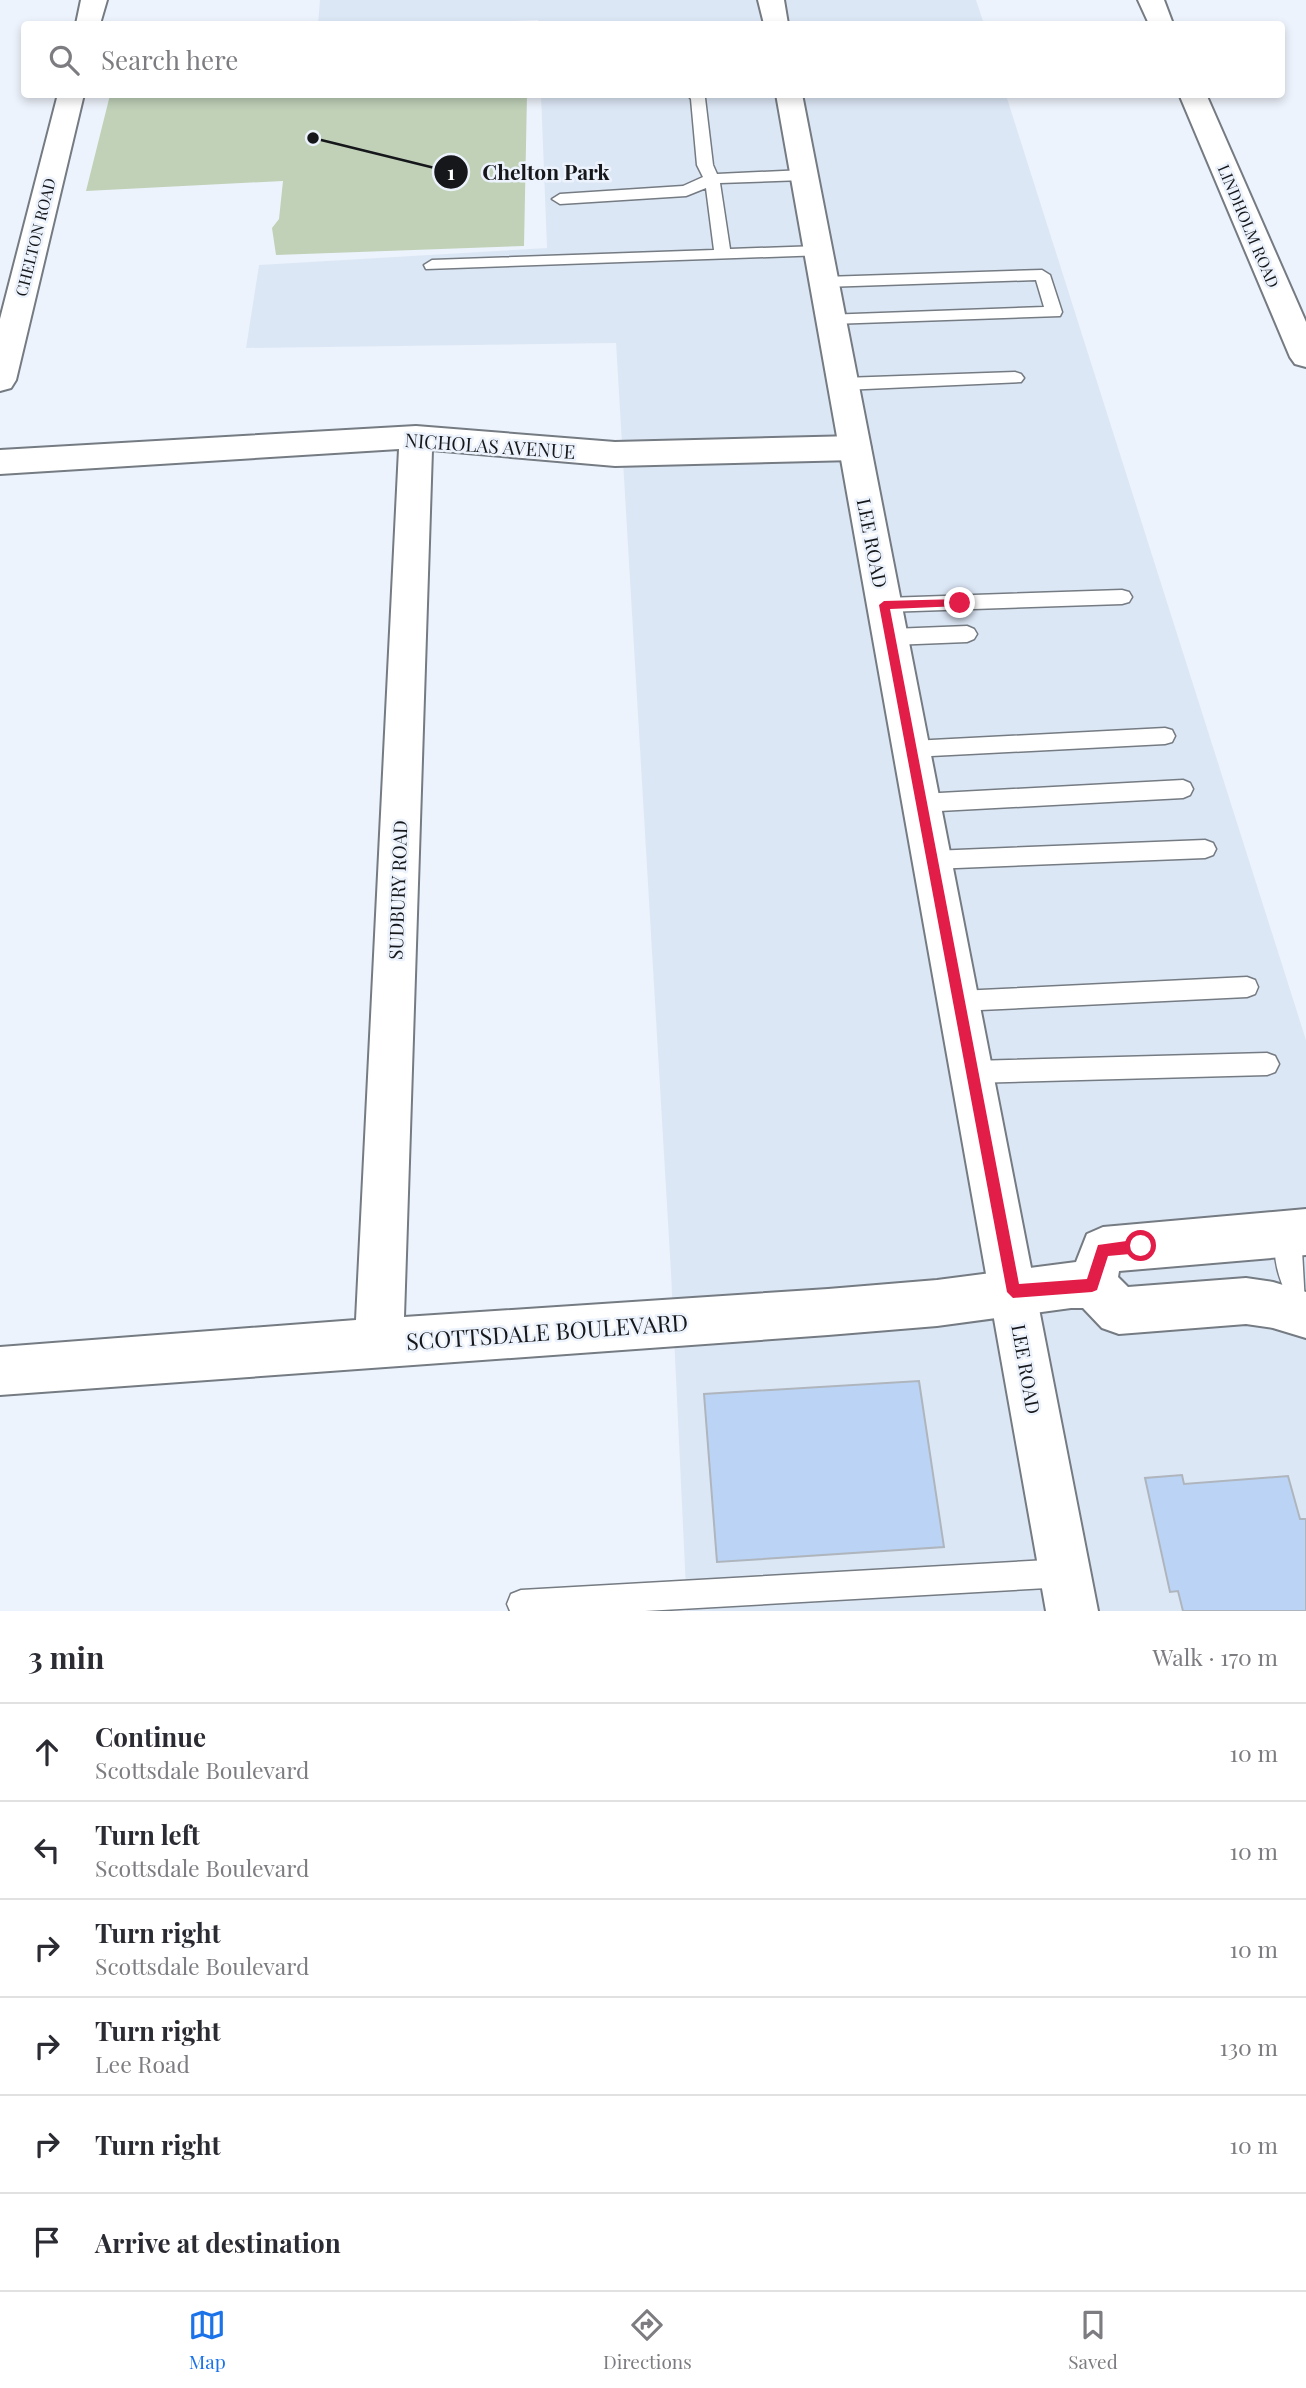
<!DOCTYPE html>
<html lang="en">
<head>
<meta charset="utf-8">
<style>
  :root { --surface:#fff; --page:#f7f7f7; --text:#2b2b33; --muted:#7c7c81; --line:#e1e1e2; --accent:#1a73e8 }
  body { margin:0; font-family:"Playfair Display",serif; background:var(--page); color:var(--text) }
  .stop { position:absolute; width:21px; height:21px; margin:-16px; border:5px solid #e11d48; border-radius:50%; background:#fff }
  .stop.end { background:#e11d48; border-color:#fff; box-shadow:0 2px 7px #0008 }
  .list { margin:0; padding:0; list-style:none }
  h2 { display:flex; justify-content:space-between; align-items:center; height:91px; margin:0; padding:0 28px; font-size:30px }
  h2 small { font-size:23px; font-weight:400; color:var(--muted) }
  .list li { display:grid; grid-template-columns:46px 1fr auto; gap:21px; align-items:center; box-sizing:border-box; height:98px; padding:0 28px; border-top:2px solid var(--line) }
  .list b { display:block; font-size:26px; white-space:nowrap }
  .list p { margin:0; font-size:23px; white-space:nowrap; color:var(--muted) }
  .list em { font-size:23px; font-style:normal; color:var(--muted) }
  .icon { flex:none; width:38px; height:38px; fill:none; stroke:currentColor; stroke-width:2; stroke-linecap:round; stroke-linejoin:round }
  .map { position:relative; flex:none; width:1306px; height:1611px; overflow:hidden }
  .search { position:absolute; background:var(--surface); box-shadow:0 4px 10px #0003; left:21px; right:21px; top:21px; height:77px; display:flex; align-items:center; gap:18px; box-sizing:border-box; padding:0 24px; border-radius:7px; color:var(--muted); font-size:26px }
  .sheet { height:679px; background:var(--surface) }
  nav { display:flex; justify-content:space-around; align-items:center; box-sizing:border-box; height:98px; border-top:2px solid var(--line); background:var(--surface); font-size:19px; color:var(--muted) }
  nav a { display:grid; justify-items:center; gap:4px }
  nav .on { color:var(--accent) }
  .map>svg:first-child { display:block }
  .built { fill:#dce7f6 }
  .green { fill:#c0d1b8 }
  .building { fill:#bbd4f5; stroke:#afb5bd; stroke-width:2 }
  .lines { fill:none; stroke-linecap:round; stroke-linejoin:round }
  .service-casing { stroke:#757b82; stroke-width:3 }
  .minor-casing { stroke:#757b82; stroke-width:4 }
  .secondary-casing { stroke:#757b82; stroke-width:4 }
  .service { fill:#fff; fill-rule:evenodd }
  .minor { fill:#fff; fill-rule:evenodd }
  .secondary { fill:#fff; fill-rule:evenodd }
  .route { fill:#e11d48 }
  .labels { text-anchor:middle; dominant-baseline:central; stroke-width:5; stroke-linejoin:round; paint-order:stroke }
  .far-street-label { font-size:16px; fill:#15171a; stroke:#edf3fc }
  .street-label { font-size:19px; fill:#15171a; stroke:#edf3fc }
  .near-street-label { font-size:23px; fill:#15171a; stroke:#edf3fc }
  .leader { fill:none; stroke:#15171a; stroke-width:2.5 }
  .callout-dot { fill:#15171a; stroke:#edf3fc; stroke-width:2.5 }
  .mark-label { font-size:21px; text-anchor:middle; font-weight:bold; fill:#fff }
  .callout-label { font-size:21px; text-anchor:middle; font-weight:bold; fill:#15171a; stroke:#edf3fc; stroke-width:5; stroke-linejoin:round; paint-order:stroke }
</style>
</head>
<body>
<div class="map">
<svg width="1306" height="1611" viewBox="0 0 1306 1611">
  <rect width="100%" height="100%" fill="#edf3fc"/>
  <path class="built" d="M 320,0 L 976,0 L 984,24 L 538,24 L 538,20 L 436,24 L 318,24 Z
    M 541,95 L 1006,95 L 1306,1040 L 1306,1611 L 687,1611 L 671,1273 L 616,343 L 246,348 L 259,265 L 547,248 Z"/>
  <path class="green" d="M 110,95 L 527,95 L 524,246 L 276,255 L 272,228 L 279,219 L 283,181 L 86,191 Z"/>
  <path class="building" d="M 919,1381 L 944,1547 L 717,1562 L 704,1394 Z
    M 1182,1475 L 1184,1484 L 1288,1476 L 1300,1519 L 1306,1519 L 1306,1611 L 1183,1611 L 1178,1591 L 1170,1592 L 1145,1478 Z"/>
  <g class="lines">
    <g class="service-casing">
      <path id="service" d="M 687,94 L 703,94 L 705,98 L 713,165 L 717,174 L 804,170 L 812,175 L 804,180 L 720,183 L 730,249 L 818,246 L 824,247 L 826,251 L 824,255 L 426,269 L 424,265 L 432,260 L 714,250 L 706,188 L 686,196 L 560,204 L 552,199 L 560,194 L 683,186 L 703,177 L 697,165 L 691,99 Z
        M 1042,270 L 1050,275 L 1062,312 L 1060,316 L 831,324 L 825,323 L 823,319 L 825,315 L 1044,307 L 1036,280 L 824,287 L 816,282 L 824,277 Z
        M 1015,372 L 1021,374 L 1024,378 L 1021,382 L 843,390 L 834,384 L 843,378 Z
        M 1122,590 L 1129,592 L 1132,597 L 1129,602 L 1122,604 L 885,612 L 878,610 L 875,605 L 878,600 L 885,598 Z
        M 967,626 L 974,629 L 977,634 L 974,639 L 967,642 L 892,645 L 885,642 L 882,637 L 885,632 L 892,629 Z
        M 1165,728 L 1172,730 L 1175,736 L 1172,742 L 1165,744 L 912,757 L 905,755 L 902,749 L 905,743 L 912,741 Z
        M 1183,780 L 1190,783 L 1193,789 L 1190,795 L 1183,798 L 921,812 L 914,809 L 911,803 L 914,797 L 921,794 Z
        M 1205,840 L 1213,843 L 1216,849 L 1213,855 L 1205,858 L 932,869 L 924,867 L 921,860 L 924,853 L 932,851 Z
        M 1247,977 L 1255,980 L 1258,987 L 1255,994 L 1247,997 L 959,1011 L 951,1008 L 948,1001 L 951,994 L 959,991 Z
        M 1267,1053 L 1275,1056 L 1279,1064 L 1275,1072 L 1267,1075 L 972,1083 L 964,1080 L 960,1072 L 964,1064 L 972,1061 Z
        M 1289,1220 L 1298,1223 L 1301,1232 L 1306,1322 L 1297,1318 C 1283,1288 1266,1256 1280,1223 Z
        M 1065,1559 L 1075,1563 L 1079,1573 L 1075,1583 L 1065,1587 L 645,1611 L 510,1611 L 507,1604 L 511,1594 L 521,1590 Z"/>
    </g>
    <g class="minor-casing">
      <path id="minor" d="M 81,0 L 107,0 L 100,24 L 76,24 Z
        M 1138,0 L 1164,0 L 1173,24 L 1149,24 Z
        M 58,94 L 84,94 L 16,380 L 11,388 L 0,391 L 0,319 Z
        M 1179,94 L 1206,94 L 1306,322 L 1306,367 L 1295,364 L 1290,357 Z
        M 416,426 L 615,442 L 855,436 L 867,440 L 871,448 L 867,456 L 855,460 L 615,466 L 432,450 L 404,1317 L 828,1289 L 937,1280 L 1076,1262 L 1087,1234 L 1103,1227 L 1306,1209 L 1306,1255 L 1119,1271 L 1118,1277 L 1128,1287 L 1246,1278 L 1273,1282 L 1306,1292 L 1306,1338 L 1273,1328 L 1246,1324 L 1119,1334 L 1102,1328 L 1083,1308 L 1071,1308 L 937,1326 L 828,1335 L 0,1395 L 0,1347 L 356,1320 L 399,449 L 0,474 L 0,450 Z"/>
    </g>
    <g class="secondary-casing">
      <path id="secondary" d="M 758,0 L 784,0 L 788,24 L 764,24 Z
        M 776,94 L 802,94 L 1098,1611 L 1046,1611 Z"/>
    </g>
    <use href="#service" class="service"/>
    <use href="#minor" class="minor"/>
    <use href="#secondary" class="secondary"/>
  </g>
  <path class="route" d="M 960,599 L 965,603 L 960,606 L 890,609 L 1019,1284 L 1087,1279 L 1098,1245 L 1141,1239 L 1146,1241 L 1146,1251 L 1141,1253 L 1108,1256 L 1097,1290 L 1092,1292 L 1013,1298 L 1007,1292 L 879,605 L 884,601 Z"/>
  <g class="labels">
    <g class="far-street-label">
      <text transform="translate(1249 226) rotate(67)">LINDHOLM ROAD</text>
      <text transform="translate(35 237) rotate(-76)">CHELTON ROAD</text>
    </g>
    <g class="street-label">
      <text transform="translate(490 445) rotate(4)">NICHOLAS AVENUE</text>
      <text transform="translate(873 543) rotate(79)">LEE ROAD</text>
      <text transform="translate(397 890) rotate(-88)">SUDBURY ROAD</text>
      <text transform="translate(1027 1369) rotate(80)">LEE ROAD</text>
    </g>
    <g class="near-street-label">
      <text transform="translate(547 1331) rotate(-4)">SCOTTSDALE BOULEVARD</text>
    </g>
  </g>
  <path class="leader" d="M313 138L451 172"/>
  <g class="callout-dot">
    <circle cx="313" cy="138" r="7"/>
    <circle cx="451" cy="172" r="18"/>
  </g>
  <g class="mark-label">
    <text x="451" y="180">1</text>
  </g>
  <g class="callout-label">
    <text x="546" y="180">Chelton Park</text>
  </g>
</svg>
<div class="stop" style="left:1141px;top:1246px"></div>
<div class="stop end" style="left:960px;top:603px"></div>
<div class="search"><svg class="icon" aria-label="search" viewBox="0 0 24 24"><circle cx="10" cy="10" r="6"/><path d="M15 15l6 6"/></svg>Search here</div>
</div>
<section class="sheet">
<h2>3 min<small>Walk · 170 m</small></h2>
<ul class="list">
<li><svg class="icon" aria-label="ahead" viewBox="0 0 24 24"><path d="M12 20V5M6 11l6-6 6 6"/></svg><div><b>Continue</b><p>Scottsdale Boulevard</p></div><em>10 m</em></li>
<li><svg class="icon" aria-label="left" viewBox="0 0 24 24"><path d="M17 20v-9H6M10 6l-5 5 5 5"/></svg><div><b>Turn left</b><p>Scottsdale Boulevard</p></div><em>10 m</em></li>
<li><svg class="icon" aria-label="right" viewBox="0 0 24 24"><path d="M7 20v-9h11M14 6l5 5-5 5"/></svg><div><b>Turn right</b><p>Scottsdale Boulevard</p></div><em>10 m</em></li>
<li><svg class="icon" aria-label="right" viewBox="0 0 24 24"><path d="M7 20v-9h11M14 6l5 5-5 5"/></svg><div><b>Turn right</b><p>Lee Road</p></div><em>130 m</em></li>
<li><svg class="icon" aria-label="right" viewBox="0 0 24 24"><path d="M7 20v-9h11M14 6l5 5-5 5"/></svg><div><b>Turn right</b></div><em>10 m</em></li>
<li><svg class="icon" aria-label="arrive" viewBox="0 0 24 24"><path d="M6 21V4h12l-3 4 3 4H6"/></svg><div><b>Arrive at destination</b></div></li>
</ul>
</section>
<nav>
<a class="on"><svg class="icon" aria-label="map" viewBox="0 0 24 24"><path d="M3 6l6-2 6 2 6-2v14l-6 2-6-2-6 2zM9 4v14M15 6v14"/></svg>Map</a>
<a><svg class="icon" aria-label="directions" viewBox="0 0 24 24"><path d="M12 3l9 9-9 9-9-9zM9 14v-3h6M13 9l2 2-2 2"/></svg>Directions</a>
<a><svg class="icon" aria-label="saved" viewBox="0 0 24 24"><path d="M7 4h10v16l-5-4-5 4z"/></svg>Saved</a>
</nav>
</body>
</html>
